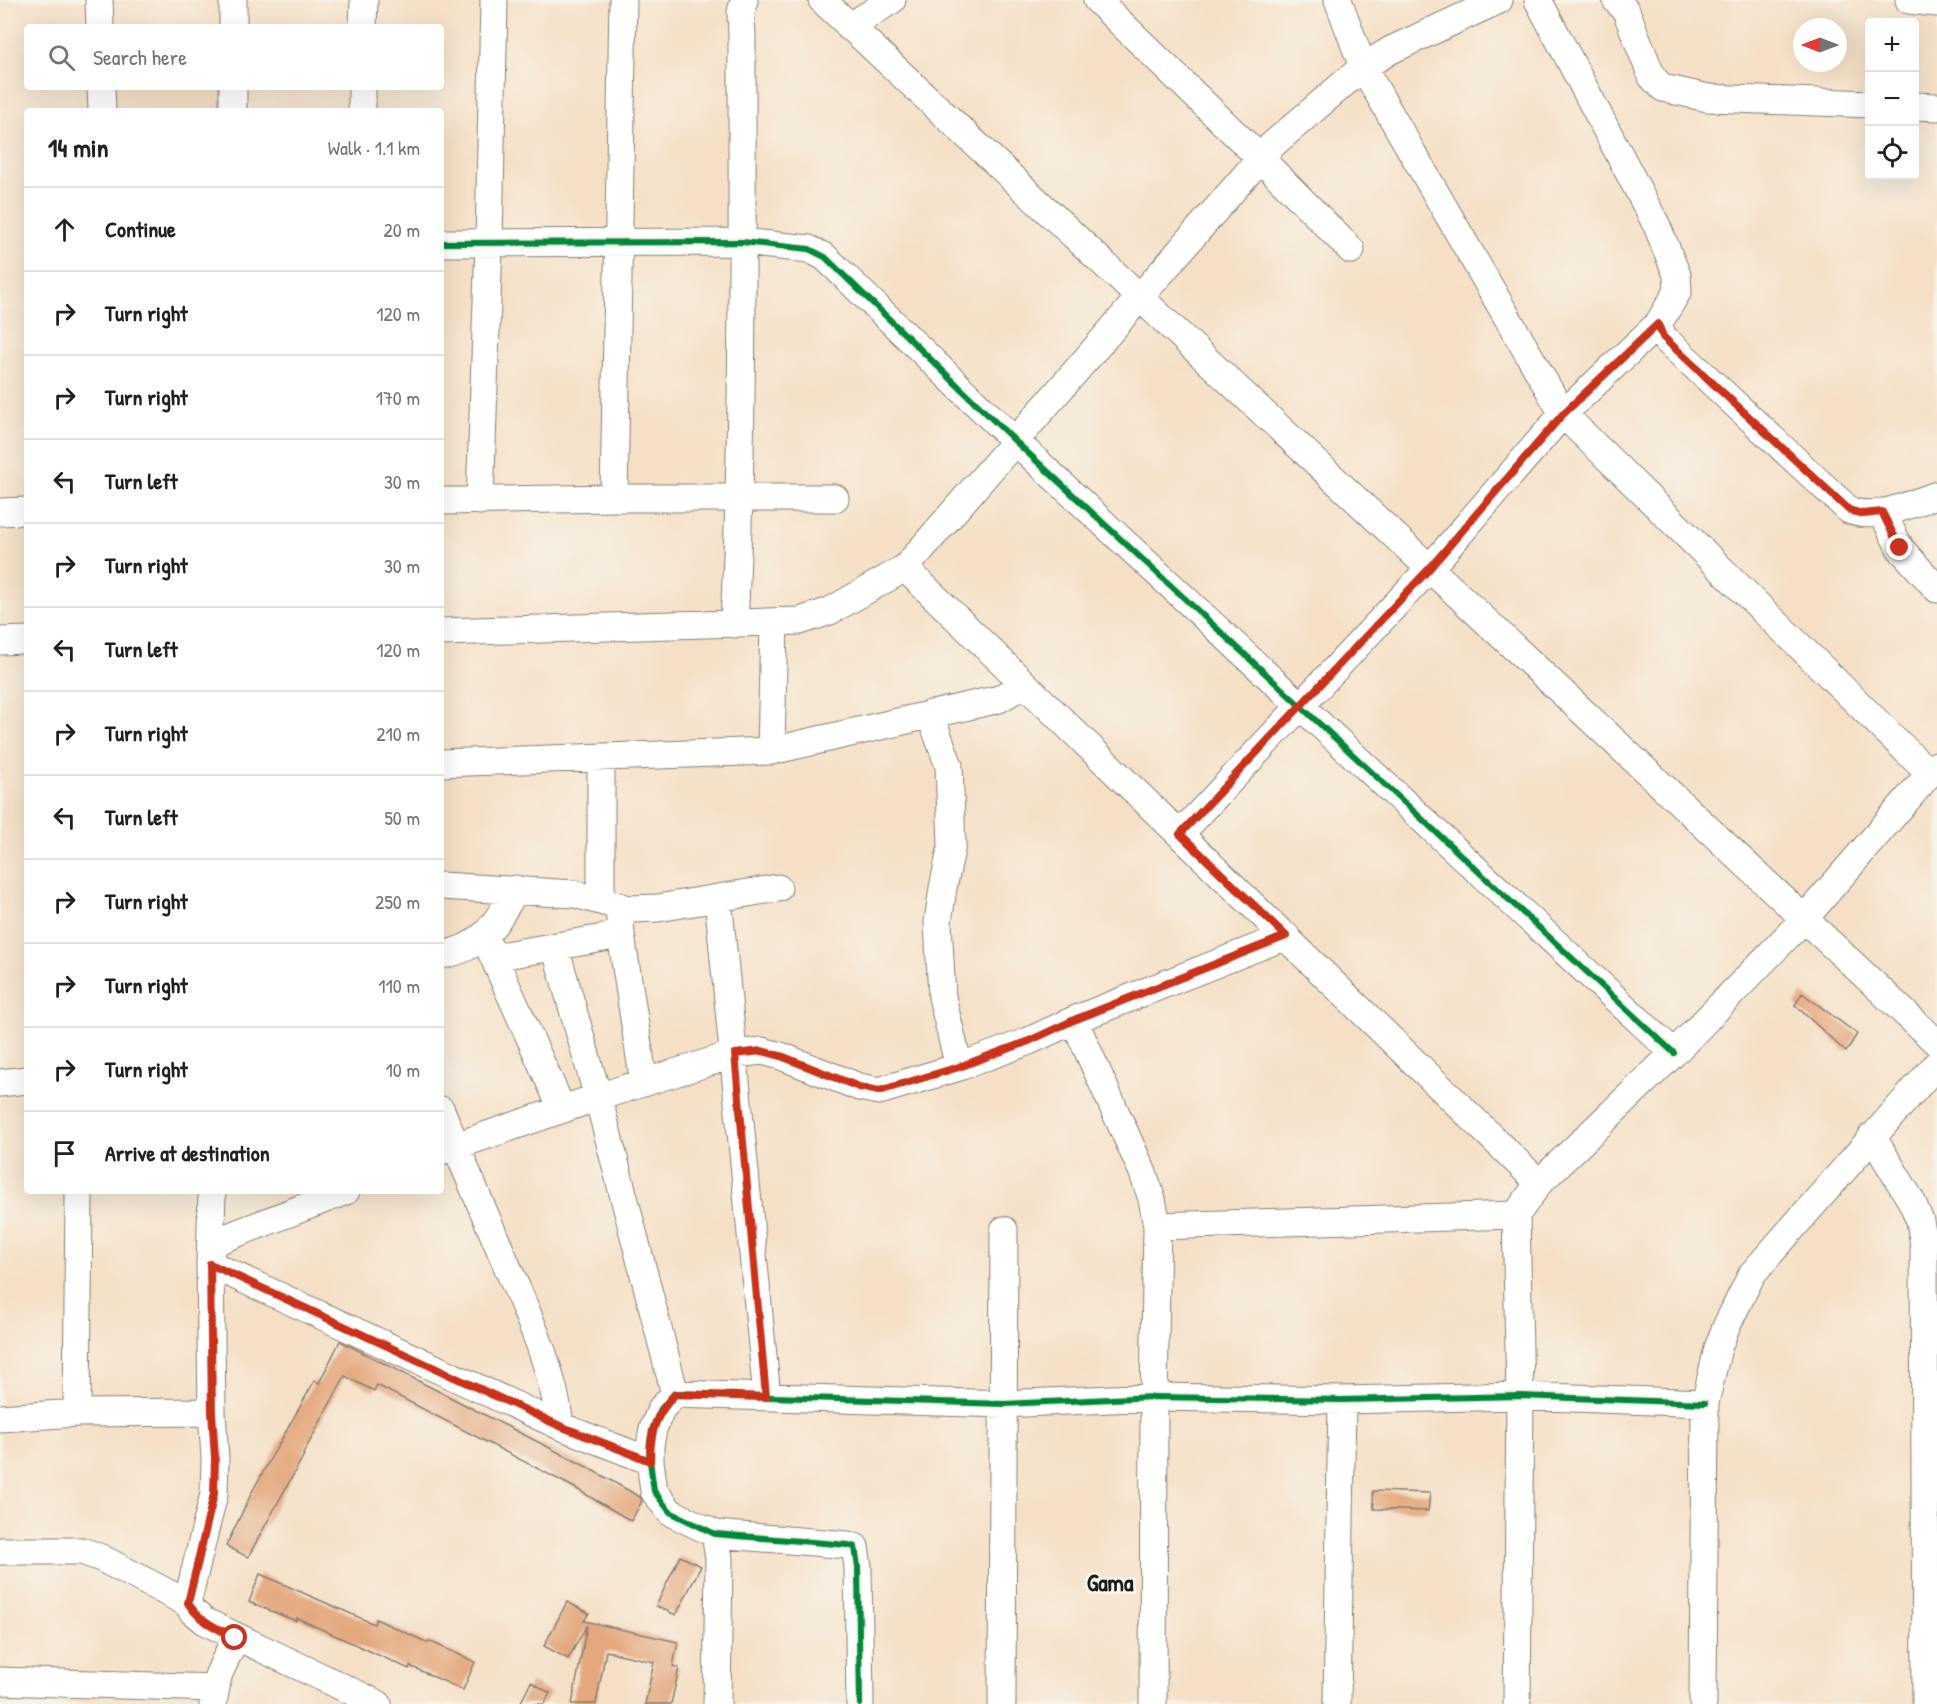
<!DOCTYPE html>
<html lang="en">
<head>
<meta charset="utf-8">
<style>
  :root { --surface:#fff; --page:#f2f2f2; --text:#202124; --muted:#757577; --line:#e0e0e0 }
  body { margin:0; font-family:"Patrick Hand",sans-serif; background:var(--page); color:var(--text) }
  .controls { position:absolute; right:18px; top:18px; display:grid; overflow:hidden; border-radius:6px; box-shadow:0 6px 24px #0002 }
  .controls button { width:54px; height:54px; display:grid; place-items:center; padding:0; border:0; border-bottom:2px solid var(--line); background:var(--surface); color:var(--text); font:30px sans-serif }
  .compass { position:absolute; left:1793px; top:18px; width:54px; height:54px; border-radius:50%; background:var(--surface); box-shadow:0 6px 24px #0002; rotate:270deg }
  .stop { position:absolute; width:18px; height:18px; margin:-14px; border:4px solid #c8321e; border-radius:50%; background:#fff }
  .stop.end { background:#c8321e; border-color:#fff; box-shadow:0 2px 6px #0008 }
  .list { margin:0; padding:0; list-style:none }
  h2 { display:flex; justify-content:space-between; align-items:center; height:78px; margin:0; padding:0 24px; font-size:26px }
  h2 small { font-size:20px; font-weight:400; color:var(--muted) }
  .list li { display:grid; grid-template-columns:39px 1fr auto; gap:18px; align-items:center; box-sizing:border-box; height:84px; padding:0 24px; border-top:2px solid var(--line) }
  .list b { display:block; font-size:22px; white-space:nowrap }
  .list em { font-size:20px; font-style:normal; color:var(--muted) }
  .icon { flex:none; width:33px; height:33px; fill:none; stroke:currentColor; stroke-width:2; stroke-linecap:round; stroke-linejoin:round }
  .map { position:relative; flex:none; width:1937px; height:1704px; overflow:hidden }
  .search { position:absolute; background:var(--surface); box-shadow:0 6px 24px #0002; left:24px; top:24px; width:420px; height:66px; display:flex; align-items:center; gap:15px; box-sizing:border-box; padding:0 21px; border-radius:6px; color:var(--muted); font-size:22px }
  .panel { position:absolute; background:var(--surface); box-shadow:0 6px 24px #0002; left:24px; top:108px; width:420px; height:1086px; border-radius:6px }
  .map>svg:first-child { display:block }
  .building { fill:#e4a77e }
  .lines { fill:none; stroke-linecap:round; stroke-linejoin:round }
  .minor-casing { stroke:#887e72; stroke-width:29 }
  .minor { stroke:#fff; stroke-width:27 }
  .cycleway-casing { stroke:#f7f3e8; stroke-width:10 }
  .cycleway { stroke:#00873e; stroke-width:6 }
  .route { stroke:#c8321e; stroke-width:8 }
  .labels { text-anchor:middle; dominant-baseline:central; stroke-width:6; stroke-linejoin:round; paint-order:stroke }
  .district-label { font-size:24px; font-weight:bold; fill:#1c1c1c; stroke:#f7f3e8 }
</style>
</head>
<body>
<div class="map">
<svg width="1937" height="1704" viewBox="0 0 1937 1704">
  <rect width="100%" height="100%" fill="#f7f3e8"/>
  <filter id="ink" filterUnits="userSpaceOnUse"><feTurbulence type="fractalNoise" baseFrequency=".0167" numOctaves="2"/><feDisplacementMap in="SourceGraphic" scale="12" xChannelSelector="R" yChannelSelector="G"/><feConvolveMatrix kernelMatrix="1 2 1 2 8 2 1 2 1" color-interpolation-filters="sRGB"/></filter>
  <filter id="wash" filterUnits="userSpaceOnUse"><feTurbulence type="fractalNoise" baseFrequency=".008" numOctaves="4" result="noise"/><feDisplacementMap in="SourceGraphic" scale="24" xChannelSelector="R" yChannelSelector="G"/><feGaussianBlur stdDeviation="1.35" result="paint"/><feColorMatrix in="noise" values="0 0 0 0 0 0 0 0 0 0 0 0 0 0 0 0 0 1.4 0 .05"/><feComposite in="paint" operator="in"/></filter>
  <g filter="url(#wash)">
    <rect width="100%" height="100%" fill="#f5e0c7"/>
    <g id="blocks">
      <path class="building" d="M 1802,993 L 1857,1034 L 1846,1052 L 1795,1005 Z
        M 340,1341 L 587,1467 L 640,1497 L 642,1501 L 631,1521 L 575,1488 L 377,1385 L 374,1391 L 345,1376 L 303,1454 L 304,1455 L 248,1557 L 226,1546 L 254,1488 L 315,1380 L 319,1383 Z
        M 1373,1491 L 1430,1493 L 1428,1511 L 1374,1509 Z
        M 680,1556 L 701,1566 L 676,1615 L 656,1606 Z
        M 260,1574 L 374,1624 L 376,1619 L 428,1643 L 429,1641 L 475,1662 L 463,1690 L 410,1666 L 409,1669 L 297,1618 L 296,1621 L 249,1602 Z
        M 567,1602 L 589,1613 L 584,1621 L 678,1642 L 673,1666 L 679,1668 L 671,1704 L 645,1704 L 654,1662 L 606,1651 L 596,1704 L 572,1704 L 587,1625 L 568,1659 L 544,1646 Z
        M 531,1682 L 550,1693 L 544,1704 L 520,1704 Z"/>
    </g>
  </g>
  <g filter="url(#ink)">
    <use href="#blocks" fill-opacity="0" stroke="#887e72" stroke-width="1.5"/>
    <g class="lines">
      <g class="minor-casing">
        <path id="minor" d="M 99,0 L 100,27
          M 233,0 L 233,27
          M 822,0 L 1937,1043
          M 1097,0 L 1260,158 L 1351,250
          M 1338,0 L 1363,67 L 1563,414 L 1929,773
          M 1538,0 L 1657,226 L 1677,275 L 1678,291 L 1658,324 L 1663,337 L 1849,510 C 1875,522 1912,503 1937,495
          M 1616,0 L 1626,11 L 1652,77 L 1663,88 L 1708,98 L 1870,104
          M 1909,0 L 1937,3
          M 363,27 L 364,0
          M 849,27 L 892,0
          M 101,87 L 102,111
          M 233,87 L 233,111
          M 1914,106 L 1937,107
          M 362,111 L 362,87
          M 441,243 L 742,242 L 809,249 L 825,257 L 1015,441 L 1674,1053
          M 614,498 L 623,0
          M 441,501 L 614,498 L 835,498
          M 480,501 L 489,243 L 494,0
          M 0,512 L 27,511
          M 1882,512 L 1900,548 L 1937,589
          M 905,568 L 1539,1183
          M 734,624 C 744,428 742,233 742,37 L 741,12 L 744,0
          M 441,632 L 800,621 L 830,611 L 905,568 L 1271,146 L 1363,67 L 1391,50 L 1499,0
          M 0,641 L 27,640
          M 930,714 L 949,766 L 952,845 L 943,888 L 938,922 L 942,997 L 959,1067
          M 771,751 L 774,622
          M 601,757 L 601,901
          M 441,763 L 771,751 L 999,699 L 1024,684
          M 1180,834 L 1429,569 L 1563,414 L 1658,324
          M 441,886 L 575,894 L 629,909 L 658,908 L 778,888
          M 718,898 L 767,1397
          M 619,906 L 621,935 L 644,1083
          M 484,936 L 562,1109
          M 555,947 L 598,1097 L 675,1394
          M 441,955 C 484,948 496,923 516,889
          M 494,957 L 621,935
          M 1074,1020 L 1143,1173 L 1152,1199 L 1157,1226 L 1154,1397 L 1153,1704
          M 0,1083 L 27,1080
          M 441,1110 C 462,1162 485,1214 507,1266 C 529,1317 554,1370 560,1426
          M 1872,1136 L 1912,1202 L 1920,1221 L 1924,1245 L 1926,1704
          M 441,1151 L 598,1097 L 735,1054 L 762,1051 L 781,1056 L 859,1087 L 879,1091 L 959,1067 L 1029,1041 L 1074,1020 L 1286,936
          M 1157,1226 L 1516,1215
          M 212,1243 L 346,1191
          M 210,1264 L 560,1426 L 650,1461
          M 77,1413 L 79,1191
          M 0,1418 L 77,1413 L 212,1412
          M 715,1534 L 719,1558 L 717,1704
          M 0,1551 L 82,1551 L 101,1558 L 187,1603 L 192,1611 L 204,1621 L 378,1704
          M 187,1603 L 214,1494 L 215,1458 L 212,1412 L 210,1264 L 212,1191
          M 0,1681 L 215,1688
          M 213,1704 L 218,1676 L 235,1638
          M 860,1704 L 858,1567 L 855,1547 L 848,1545 L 715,1534 L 670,1512 L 654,1491 L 650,1461 L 650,1446 L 653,1429 L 661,1409 L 675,1394 L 1005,1404 L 1154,1397 L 1342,1400 L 1520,1396 L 1705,1403
          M 1002,1704 L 1004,1230
          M 1337,1704 L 1342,1400
          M 1517,1704 L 1520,1396 L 1516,1215 L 1539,1183 L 1674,1053 L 1804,919 L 1937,765
          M 1703,1704 L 1705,1403 L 1718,1348 L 1726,1327 L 1752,1274 L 1937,1064"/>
      </g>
      <use href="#minor" class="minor"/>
      <g class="cycleway-casing">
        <path id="cycleway" d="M 441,243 L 742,242 L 809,249 L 825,257 L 1015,441 L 1674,1053
          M 860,1704 L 858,1567 L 855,1547 L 848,1545 L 715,1534 L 670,1512 L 654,1491 L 650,1461 L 650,1446 L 653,1429 L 661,1409 L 675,1394 L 1005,1404 L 1154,1397 L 1342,1400 L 1520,1396 L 1705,1403"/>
      </g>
      <use href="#cycleway" class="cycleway"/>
    </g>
  </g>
  <g class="lines" filter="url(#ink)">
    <path class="route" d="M 235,1638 C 217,1628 199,1621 188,1603 L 214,1494 L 215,1458 L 212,1412 L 210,1264 L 560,1426 L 650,1461 C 650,1431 655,1416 675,1394 L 766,1397 L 735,1054 L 762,1051 L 781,1056 L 859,1087 L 879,1091 L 959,1067 L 1029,1041 L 1074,1020 L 1286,936 L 1180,834 L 1429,569 L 1563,414 L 1658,324 L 1663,337 L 1849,510 L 1863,514 L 1882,512 L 1900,548"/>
  </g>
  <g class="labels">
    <g class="district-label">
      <text x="1110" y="1582">Gama</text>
    </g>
  </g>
</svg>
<div class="controls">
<button>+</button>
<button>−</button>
<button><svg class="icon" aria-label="locate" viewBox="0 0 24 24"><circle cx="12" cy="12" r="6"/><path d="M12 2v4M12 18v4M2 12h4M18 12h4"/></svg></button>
</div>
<svg class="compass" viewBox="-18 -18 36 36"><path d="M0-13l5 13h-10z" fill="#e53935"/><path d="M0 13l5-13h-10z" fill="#757577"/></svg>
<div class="stop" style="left:235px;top:1638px"></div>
<div class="stop end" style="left:1900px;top:548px"></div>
<div class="search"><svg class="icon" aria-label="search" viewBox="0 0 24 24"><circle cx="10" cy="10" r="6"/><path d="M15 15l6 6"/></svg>Search here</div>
<section class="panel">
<h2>14 min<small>Walk · 1.1 km</small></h2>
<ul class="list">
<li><svg class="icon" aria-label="ahead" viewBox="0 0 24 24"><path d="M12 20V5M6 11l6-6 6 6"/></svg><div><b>Continue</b></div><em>20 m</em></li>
<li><svg class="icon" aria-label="right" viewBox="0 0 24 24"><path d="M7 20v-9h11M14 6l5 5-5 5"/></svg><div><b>Turn right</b></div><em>120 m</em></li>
<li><svg class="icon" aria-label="right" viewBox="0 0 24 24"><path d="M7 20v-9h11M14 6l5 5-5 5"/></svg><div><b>Turn right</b></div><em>170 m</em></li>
<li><svg class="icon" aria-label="left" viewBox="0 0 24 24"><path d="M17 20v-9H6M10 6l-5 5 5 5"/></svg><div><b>Turn left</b></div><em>30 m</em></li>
<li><svg class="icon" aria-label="right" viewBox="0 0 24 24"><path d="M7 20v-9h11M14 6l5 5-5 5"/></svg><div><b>Turn right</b></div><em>30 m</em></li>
<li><svg class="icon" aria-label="left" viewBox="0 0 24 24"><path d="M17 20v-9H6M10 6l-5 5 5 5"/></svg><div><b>Turn left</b></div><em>120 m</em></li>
<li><svg class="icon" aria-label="right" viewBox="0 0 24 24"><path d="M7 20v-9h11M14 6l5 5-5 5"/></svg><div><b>Turn right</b></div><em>210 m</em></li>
<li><svg class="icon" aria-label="left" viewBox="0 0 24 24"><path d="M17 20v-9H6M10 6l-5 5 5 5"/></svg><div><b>Turn left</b></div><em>50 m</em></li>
<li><svg class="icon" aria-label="right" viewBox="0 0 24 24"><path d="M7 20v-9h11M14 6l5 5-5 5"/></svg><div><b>Turn right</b></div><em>250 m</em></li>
<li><svg class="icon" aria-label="right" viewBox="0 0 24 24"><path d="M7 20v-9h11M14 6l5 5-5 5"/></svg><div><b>Turn right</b></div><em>110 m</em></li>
<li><svg class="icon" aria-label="right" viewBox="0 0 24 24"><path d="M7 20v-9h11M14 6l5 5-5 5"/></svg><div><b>Turn right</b></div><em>10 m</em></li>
<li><svg class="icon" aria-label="arrive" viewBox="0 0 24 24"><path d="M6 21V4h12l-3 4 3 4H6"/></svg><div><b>Arrive at destination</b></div></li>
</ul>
</section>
</div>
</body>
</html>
